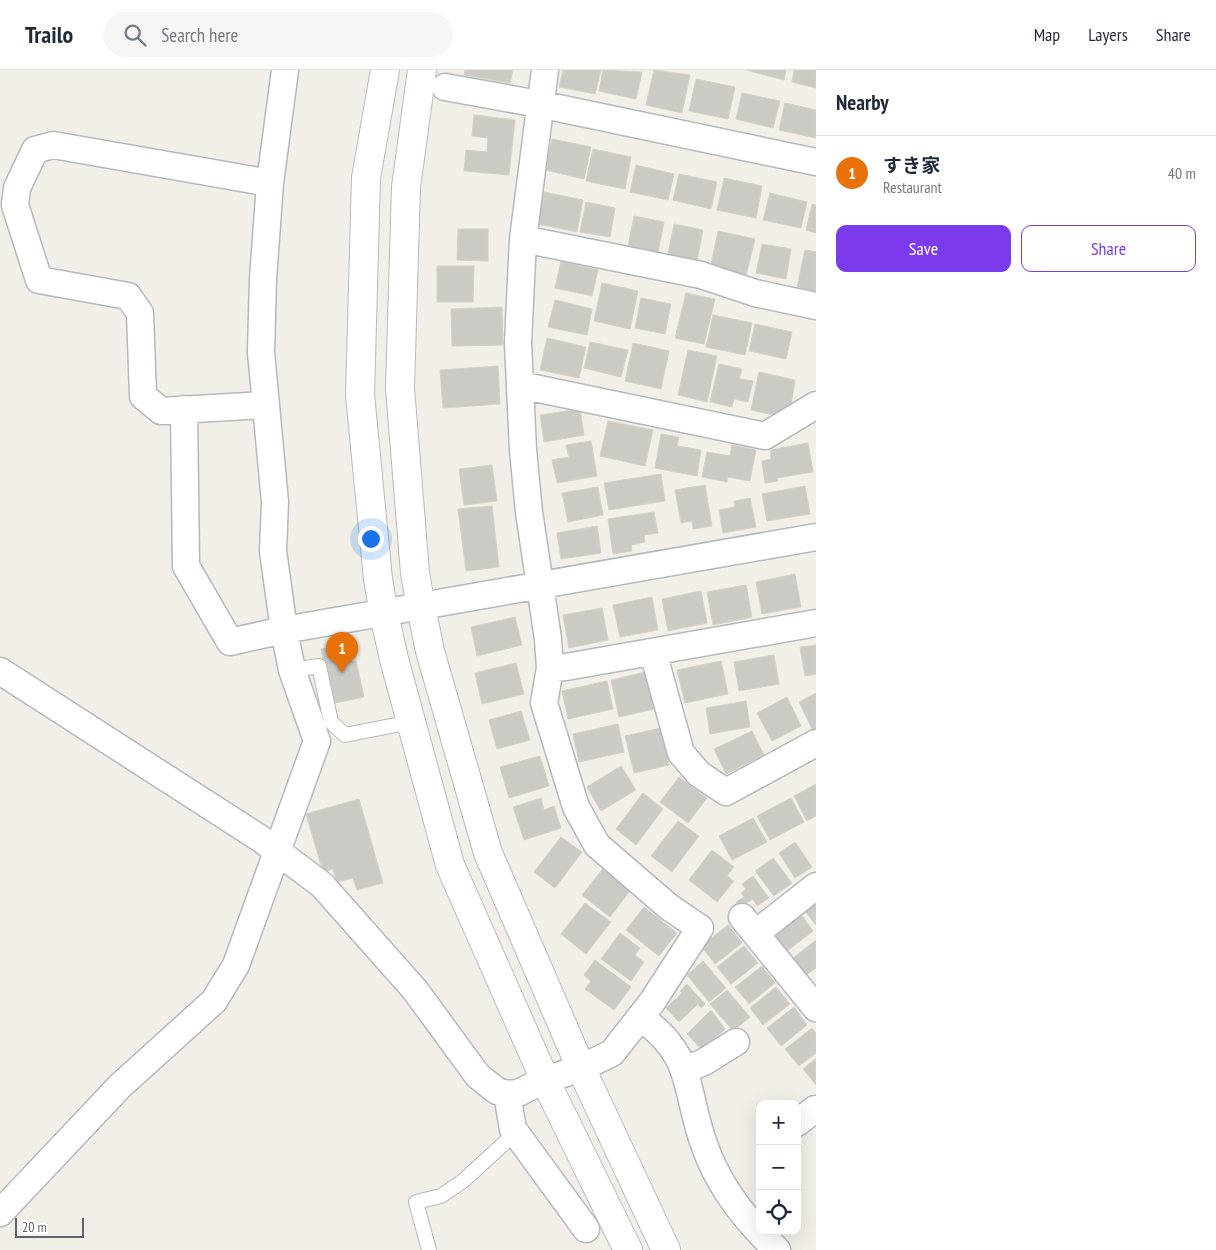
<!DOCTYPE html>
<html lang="en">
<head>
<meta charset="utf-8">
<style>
  :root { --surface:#fff; --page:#f6f6f7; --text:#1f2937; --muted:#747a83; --line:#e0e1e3; --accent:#7c3aed }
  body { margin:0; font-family:"PT Sans Narrow","Noto Sans JP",sans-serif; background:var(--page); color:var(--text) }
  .controls { position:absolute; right:15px; bottom:15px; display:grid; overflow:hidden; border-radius:10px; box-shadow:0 5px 20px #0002 }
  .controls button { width:45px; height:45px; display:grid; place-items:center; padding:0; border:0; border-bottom:1px solid var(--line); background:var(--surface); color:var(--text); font:25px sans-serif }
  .scale { position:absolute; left:15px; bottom:12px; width:69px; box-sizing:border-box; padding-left:5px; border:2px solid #5f6368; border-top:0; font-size:14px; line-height:18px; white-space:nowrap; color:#5f6368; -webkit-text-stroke:4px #fff; paint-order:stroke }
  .you { position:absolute; left:370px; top:468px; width:18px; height:18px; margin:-12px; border:4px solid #fff; border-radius:50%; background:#1a73e8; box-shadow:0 0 0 8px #1a73e833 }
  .badge { display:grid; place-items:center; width:32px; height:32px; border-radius:50%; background:var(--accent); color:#fff; font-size:16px; font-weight:700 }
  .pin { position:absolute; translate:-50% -41px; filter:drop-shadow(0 1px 2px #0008) }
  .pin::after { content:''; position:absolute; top:26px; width:18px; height:15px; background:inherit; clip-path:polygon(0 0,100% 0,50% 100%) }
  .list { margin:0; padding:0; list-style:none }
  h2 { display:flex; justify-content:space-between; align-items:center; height:65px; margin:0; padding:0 20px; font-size:21px }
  h2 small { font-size:16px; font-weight:400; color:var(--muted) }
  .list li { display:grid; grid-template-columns:32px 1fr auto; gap:15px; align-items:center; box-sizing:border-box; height:75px; padding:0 20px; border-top:1px solid var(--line) }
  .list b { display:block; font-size:19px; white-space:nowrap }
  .list p { margin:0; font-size:16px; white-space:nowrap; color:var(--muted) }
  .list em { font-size:16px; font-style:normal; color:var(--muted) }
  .actions { display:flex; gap:10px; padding:15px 20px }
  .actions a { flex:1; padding:11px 0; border:1px solid var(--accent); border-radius:10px; text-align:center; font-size:18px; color:var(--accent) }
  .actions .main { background:var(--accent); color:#fff }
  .icon { flex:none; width:28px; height:28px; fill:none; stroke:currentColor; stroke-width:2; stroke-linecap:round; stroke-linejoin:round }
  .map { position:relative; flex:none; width:816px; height:1180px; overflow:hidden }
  header { display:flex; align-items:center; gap:30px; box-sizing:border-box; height:70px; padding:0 25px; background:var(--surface); border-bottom:1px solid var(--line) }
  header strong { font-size:24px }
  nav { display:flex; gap:28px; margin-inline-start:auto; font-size:18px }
  .search { width:350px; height:45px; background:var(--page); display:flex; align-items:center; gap:12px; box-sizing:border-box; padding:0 18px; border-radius:28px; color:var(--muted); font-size:19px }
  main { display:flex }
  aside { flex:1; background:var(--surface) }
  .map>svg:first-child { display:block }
  .building { fill:#cccac5; stroke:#d6d1c6 }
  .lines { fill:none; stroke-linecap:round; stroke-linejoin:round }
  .lane-casing { stroke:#b5b8bc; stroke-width:16 }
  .street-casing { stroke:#b5b8bc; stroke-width:29 }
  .secondary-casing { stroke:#b6babf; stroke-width:30 }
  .lane { stroke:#fff; stroke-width:14 }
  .street { stroke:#fff; stroke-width:26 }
  .secondary { stroke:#fff; stroke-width:28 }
</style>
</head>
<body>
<header>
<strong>Trailo</strong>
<div class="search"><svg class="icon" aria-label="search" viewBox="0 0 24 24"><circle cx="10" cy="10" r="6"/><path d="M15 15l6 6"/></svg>Search here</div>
<nav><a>Map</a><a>Layers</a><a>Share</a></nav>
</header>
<main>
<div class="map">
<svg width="816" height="1180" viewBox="0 0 816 1180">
  <rect width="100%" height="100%" fill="#f1efe8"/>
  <path class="building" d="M 465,0 L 513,0 L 510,13 L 464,5 Z
    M 563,0 L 601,0 L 595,24 L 559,17 Z
    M 603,0 L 642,2 L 636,29 L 599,21 Z
    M 654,0 L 690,5 L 682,43 L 646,35 Z
    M 746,0 L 786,0 L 784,10 Z
    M 794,0 L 816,0 L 816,18 L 792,12 Z
    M 696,9 L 735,17 L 728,49 L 689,41 Z
    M 742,23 L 780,31 L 773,58 L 736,49 Z
    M 785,33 L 816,40 L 816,68 L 779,60 Z
    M 474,45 L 515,50 L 509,105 L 464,101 L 466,80 L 487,82 L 488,68 L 472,66 Z
    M 552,69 L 591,77 L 584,109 L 545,100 Z
    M 593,79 L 631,87 L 625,119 L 586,111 Z
    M 636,95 L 674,104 L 668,130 L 630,122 Z
    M 679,104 L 717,112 L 711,139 L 673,130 Z
    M 724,108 L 762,116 L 756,148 L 717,140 Z
    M 544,122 L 583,130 L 577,162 L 538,154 Z
    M 770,123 L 807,132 L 801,158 L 763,150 Z
    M 586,132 L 615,138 L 610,167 L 580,162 Z
    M 812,134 L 816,135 L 816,163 L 806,160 Z
    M 634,146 L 664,152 L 658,182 L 628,176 Z
    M 674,154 L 703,160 L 697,190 L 668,184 Z
    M 458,159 L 488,159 L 488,191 L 457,190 Z
    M 718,161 L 755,169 L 746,206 L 710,199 Z
    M 762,174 L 791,179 L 786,209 L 756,203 Z
    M 805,180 L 816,182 L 816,222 L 797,217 Z
    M 561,191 L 598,200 L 592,226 L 555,218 Z
    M 437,196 L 474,196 L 473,232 L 437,232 Z
    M 602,213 L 638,221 L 630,259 L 594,251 Z
    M 686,223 L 715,229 L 704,274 L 675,268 Z
    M 641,228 L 671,234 L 665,264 L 635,258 Z
    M 555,230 L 592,239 L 587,265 L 548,257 Z
    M 502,237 L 503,275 L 452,276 L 451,239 Z
    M 713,245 L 752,253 L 745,285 L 706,277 Z
    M 755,254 L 792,262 L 786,289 L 749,281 Z
    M 547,268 L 586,277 L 579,308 L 540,300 Z
    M 590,272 L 628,280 L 621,307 L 584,298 Z
    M 633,273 L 669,281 L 661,319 L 625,311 Z
    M 688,280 L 717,286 L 707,332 L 678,325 Z
    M 719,294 L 742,299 L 739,309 L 753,311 L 748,332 L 734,329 L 732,337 L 710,332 Z
    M 498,296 L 500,334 L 443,338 L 440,300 Z
    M 759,302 L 795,310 L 791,335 L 773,345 L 751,340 Z
    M 580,339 L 584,365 L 544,372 L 540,345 Z
    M 608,351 L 653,360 L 645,396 L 600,386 Z
    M 661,364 L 679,367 L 677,376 L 701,380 L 697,406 L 655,398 Z
    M 591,371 L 597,406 L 557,413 L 552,390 L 569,387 L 566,375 Z
    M 808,373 L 813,402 L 777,408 L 778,411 L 765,413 L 762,391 L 771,389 L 770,380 Z
    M 732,375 L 756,380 L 750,411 L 728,407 L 727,412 L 702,407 L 707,382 L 730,386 Z
    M 492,395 L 497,431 L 464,435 L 459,399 Z
    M 661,404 L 665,431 L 609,440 L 604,413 Z
    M 705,415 L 712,456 L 693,459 L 692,451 L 681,453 L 675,420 Z
    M 805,416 L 810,444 L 767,451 L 762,424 Z
    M 598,417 L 603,445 L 568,452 L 562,423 Z
    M 750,428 L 756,457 L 723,463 L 719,440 L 735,437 L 734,431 Z
    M 492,436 L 499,497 L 466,501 L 458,439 Z
    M 654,442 L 658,463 L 644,465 L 645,472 L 631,475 L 632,481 L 613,484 L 608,449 Z
    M 597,456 L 601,483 L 561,489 L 557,463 Z
    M 795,504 L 801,537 L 762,544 L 756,512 Z
    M 746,515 L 752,547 L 713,555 L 707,522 Z
    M 701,521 L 707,553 L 668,561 L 662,529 Z
    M 652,527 L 658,560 L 620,567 L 613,535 Z
    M 602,538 L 608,570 L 569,578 L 563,545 Z
    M 515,547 L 522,575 L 477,586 L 471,557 Z
    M 348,573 L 352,592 L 356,591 L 364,627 L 335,633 L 331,615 L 328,615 L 321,579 Z
    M 816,575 L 816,604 L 805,606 L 800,577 Z
    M 774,585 L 779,614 L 739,621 L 734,592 Z
    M 721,591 L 728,624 L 685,633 L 677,600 Z
    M 516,593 L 524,624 L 482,634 L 475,603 Z
    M 646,602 L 654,639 L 619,647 L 611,610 Z
    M 607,611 L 613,639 L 568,649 L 562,621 Z
    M 816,623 L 816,659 L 813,661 L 799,632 Z
    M 787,627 L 801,656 L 772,671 L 757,643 Z
    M 746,631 L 750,657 L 710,664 L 706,638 Z
    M 521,641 L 530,670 L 497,679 L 489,650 Z
    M 618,654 L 624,682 L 579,692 L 573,664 Z
    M 661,658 L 669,695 L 634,703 L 625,666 Z
    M 752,661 L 764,685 L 726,704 L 714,679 Z
    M 540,686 L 549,716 L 509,728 L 500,697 Z
    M 621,696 L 636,720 L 601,741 L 587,717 Z
    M 679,707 L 707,728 L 688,753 L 660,732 Z
    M 816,714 L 816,746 L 807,751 L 794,726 Z
    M 643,723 L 663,739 L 636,775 L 616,759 Z
    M 541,728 L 544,740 L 554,736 L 561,758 L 524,770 L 513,737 Z
    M 791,728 L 804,752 L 770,770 L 757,746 Z
    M 359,729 L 383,813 L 357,820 L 353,808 L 337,812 L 333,799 L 323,802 L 306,744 Z
    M 753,748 L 767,772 L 732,790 L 719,766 Z
    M 678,751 L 699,766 L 672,802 L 651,786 Z
    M 561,767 L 582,782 L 555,818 L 534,802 Z
    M 795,772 L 812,797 L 795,808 L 779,783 Z
    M 712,780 L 734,797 L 727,806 L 734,811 L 717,832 L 689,810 Z
    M 773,788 L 792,813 L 774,826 L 755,801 Z
    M 605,796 L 633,817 L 610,847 L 582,825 Z
    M 753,806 L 769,828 L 757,836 L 753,829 L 740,837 L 736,832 L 744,827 L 741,823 L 746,819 L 742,814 Z
    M 816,830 L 816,855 L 804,840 Z
    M 585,833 L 611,852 L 586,884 L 561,864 Z
    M 644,837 L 677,863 L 659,886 L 626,860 Z
    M 800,843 L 813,861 L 787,881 L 773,864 Z
    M 728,855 L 742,873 L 715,894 L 701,876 Z
    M 620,863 L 640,878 L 635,885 L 644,892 L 631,911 L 601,889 Z
    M 816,870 L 816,898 L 805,906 L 792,889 Z
    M 744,876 L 758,893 L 731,914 L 717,897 Z
    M 595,890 L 631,917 L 614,940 L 585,919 L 591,911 L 584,905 Z
    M 703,891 L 726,918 L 709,932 L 687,905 Z
    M 762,896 L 775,913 L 749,934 L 735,917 Z
    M 687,914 L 705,934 L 701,938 L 698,934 L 679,952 L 666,938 L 682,923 L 680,921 Z
    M 776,917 L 790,934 L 763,955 L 750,938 Z
    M 727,920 L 750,947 L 733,961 L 710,934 Z
    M 794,937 L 807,955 L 781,976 L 767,958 Z
    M 711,940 L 725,959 L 703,981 L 687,964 Z
    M 812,958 L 816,963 L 816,983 L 799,996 L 785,979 Z
    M 816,988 L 816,1015 L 803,999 Z"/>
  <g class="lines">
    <g class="lane-casing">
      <path id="lane" d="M 292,600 L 319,596 L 331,652 L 345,665 L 411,652
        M 429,1180 L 416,1132 L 441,1126 L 463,1111 L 510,1068 L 513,1059"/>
    </g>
    <g class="street-casing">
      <path id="street" d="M 445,17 L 539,34 L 816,92
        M 523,169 L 701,205 L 755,223 L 816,236
        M 520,315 L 765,366 L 816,335
        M 266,335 L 161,341 L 143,326 L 140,243 L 128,226 L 39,210 L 15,135 L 17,118 L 35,80 L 53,75 L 270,113
        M 184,339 L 186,496 L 230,572 L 284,560 L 273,481 L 275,432 L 261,282 L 263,209 L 270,113 L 285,0
        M 653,582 L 681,683 L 699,704 L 726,722 L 816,673
        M 550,598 L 566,597 L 816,553
        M 0,601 L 261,769 L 322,815 L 415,920 L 478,1006 L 497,1021 L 507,1024 L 518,1023 L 545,1010 L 581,998 L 612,983 L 652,932 L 700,858 L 669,837 L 597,775 L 576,737 L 544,633 L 550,598 L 548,569 L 529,442 L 523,380 L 518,273 L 523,169 L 545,0
        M 742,847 L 816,938
        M 756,863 L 816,816
        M 640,947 C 696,986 684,1021 705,1077 C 719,1116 747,1152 777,1180
        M 685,1000 L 704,992 L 736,972
        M 507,1024 L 513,1059 L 586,1159
        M 797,1053 L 815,1039
        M 0,1143 L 120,1016 L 214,931 L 236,895 L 317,671 L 292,600 L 284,560 L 816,467"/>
    </g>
    <g class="secondary-casing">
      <path id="secondary" d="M 385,0 L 366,108 L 360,325 L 378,509 L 384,544 L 394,589 L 450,795 L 545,1010 L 628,1180
        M 422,0 L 406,117 L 400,318 L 415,503 L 421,537 L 430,581 L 488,783 L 581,998 L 666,1180"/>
    </g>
    <use href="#lane" class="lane"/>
    <use href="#street" class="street"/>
    <use href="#secondary" class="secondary"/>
  </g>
</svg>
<div class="controls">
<button>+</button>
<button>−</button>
<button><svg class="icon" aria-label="locate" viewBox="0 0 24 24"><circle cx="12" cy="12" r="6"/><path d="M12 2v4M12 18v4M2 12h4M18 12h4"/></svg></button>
</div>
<div class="scale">20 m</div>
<div class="you"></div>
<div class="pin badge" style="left:342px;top:603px;background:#e8710a">1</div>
</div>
<aside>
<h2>Nearby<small></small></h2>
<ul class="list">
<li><span class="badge" style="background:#e8710a">1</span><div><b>すき家</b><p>Restaurant</p></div><em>40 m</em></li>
</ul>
<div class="actions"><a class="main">Save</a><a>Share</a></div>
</aside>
</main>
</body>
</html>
